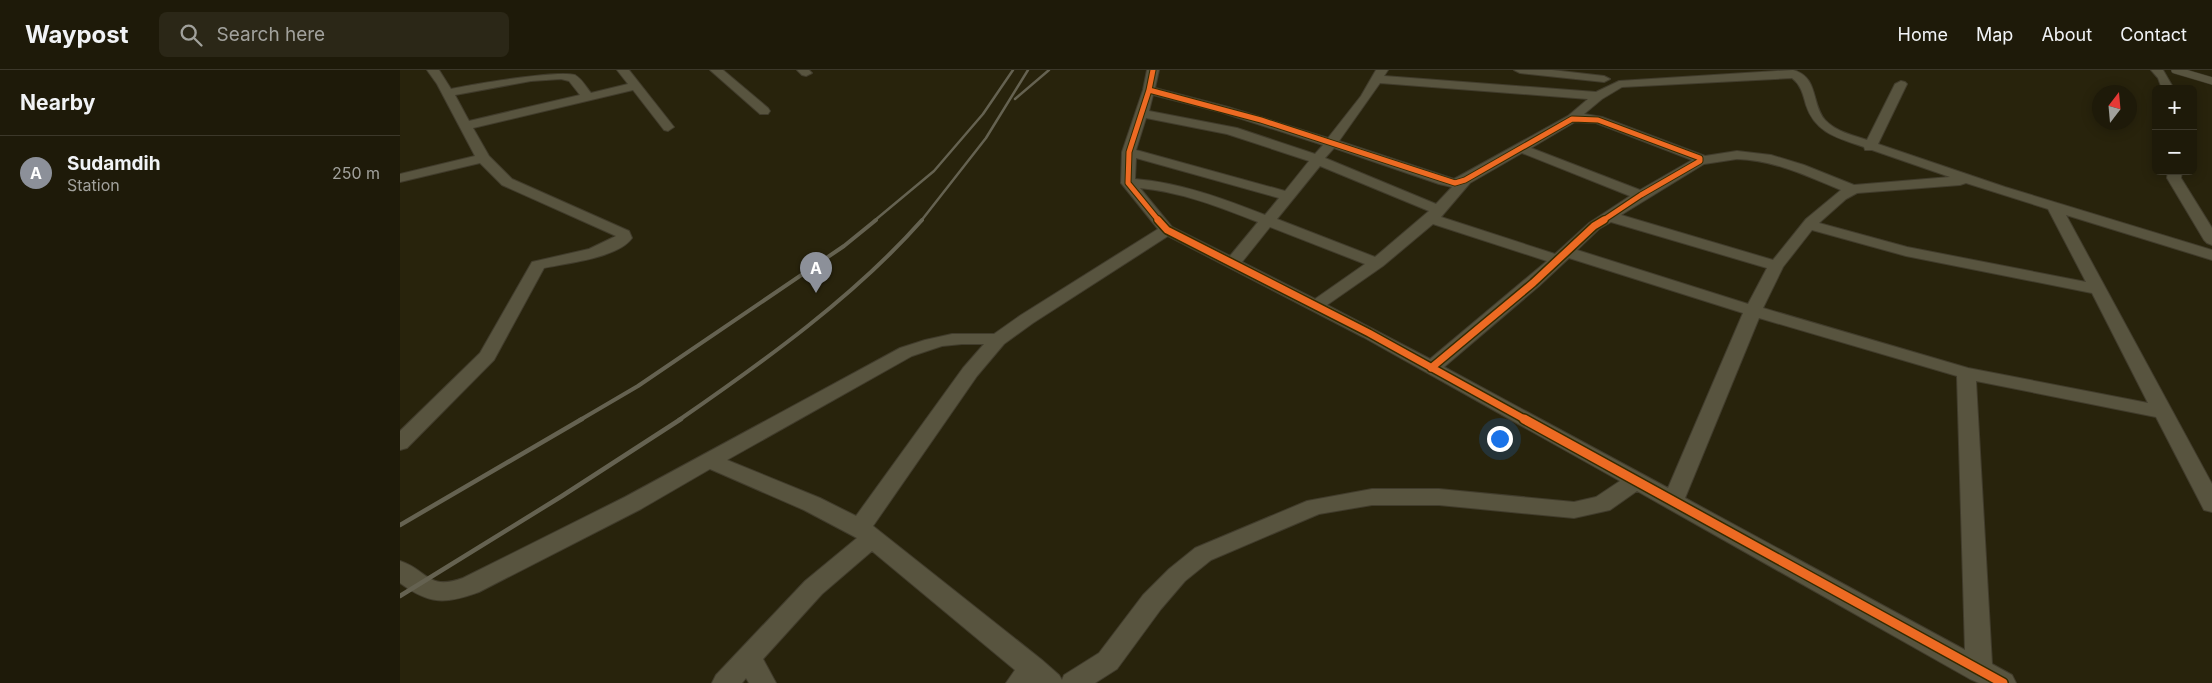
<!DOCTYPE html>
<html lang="en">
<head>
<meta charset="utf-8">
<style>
  :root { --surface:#1e1a09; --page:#2b2717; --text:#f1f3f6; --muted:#a1a19c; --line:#3c382a; --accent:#8c9099 }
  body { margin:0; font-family:Inter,sans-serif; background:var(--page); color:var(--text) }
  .controls { position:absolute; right:15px; top:15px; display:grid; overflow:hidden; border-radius:8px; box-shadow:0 2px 12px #0003 }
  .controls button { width:45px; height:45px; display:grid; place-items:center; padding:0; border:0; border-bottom:1px solid var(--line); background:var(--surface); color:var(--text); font:25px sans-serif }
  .compass { position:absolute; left:1692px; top:15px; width:45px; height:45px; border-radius:50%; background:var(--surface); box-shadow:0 2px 12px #0003; rotate:16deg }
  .you { position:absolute; left:1099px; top:368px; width:18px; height:18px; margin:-12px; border:4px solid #fff; border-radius:50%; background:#1a73e8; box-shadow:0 0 0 8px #1a73e833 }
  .badge { display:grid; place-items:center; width:32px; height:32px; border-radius:50%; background:var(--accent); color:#fff; font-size:16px; font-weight:700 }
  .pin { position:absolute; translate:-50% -41px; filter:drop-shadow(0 1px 2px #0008) }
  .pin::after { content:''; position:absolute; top:26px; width:18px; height:15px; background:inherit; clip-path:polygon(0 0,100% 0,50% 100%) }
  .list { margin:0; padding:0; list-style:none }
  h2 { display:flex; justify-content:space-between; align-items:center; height:65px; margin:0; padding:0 20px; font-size:21px }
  h2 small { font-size:16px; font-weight:400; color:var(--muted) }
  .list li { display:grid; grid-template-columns:32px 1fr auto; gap:15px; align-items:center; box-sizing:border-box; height:75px; padding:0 20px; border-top:1px solid var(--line) }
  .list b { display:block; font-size:19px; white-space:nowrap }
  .list p { margin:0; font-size:16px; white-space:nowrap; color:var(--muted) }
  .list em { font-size:16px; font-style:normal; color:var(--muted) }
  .icon { flex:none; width:28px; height:28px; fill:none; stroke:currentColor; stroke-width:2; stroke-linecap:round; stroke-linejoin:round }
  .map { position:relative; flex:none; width:1812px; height:613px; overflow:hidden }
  header { display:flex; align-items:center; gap:30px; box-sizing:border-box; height:70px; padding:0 25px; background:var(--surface); border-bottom:1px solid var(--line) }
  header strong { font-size:24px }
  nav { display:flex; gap:28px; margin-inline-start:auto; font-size:18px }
  .search { width:350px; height:45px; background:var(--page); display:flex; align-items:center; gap:12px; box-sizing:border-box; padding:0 18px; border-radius:8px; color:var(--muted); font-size:19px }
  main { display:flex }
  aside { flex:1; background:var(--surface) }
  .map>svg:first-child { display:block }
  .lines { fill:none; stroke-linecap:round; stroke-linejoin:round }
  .service-casing { stroke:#413c2c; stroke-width:8 }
  .minor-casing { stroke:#413c2c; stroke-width:2 }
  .service { stroke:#58543f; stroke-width:7 }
  .minor { fill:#58543f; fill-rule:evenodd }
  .rail-far2 { stroke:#656251; stroke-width:2.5 }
  .rail-far1 { stroke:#656251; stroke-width:4 }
  .rail { stroke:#656251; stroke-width:4.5 }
  .cycleway-far2-casing { stroke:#342b00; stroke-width:7 }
  .cycleway-far1-casing { stroke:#342b00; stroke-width:10 }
  .cycleway-casing { stroke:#342b00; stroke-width:12 }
  .cycleway-far2 { stroke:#ed6a23; stroke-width:5 }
  .cycleway-far1 { stroke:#ed6a23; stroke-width:7 }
  .cycleway { stroke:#ed6a23; stroke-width:9 }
</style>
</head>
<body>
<header>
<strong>Waypost</strong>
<div class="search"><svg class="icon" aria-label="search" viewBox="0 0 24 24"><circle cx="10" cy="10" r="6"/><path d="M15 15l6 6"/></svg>Search here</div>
<nav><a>Home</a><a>Map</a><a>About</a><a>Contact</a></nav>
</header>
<main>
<aside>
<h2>Nearby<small></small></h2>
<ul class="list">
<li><span class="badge">A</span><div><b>Sudamdih</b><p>Station</p></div><em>250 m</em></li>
</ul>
</aside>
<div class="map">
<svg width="1812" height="613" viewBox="0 0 1812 613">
  <rect width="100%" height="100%" fill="#28230c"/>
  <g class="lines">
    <g class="service-casing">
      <path id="service" d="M 1775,0 L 1812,11"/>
    </g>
    <g class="minor-casing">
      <path id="minor" d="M 27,0 L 39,0 L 51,19 C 75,14 157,0 175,5 C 182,9 186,17 191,23 L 228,14 L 217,0 L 229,0 L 274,57 L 268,61 L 264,60 L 233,20 L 73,58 L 89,86 L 112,109 L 229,161 L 232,168 C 218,188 167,193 144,198 L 94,290 L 7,378 L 0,380 L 0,361 L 80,283 L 132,192 L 189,179 L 216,166 L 102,115 L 80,93 L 0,112 L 0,104 L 75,86 L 37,14 ZM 161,9 L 169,11 L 180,25 L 69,51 L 55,25 L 131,11 Z
        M 310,0 L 323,0 L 368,38 L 370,41 L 368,44 L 360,44 Z
        M 397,0 L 409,0 L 412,3 L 406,6 L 402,5 Z
        M 747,0 L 759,0 L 755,18 L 828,37 L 928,68 L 961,26 L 976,0 L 988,0 L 984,6 L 1196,22 L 1219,11 L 1393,0 C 1419,7 1411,34 1425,50 C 1436,62 1453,65 1467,70 L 1495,14 L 1501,11 L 1505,12 L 1507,14 L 1478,74 L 1605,117 L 1812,180 L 1812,190 L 1666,145 L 1812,414 L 1812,442 L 1804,440 L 1756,347 L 1576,311 L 1592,594 L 1612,605 L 1616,613 L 1579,613 L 1570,609 L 1237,421 L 1210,440 L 1174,448 L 1039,435 L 972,435 L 919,444 L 811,490 L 785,511 L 761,539 L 717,599 L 695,613 L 606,613 L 615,600 L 472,481 L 422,524 L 363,589 L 376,613 L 349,613 L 346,608 L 342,613 L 312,613 L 316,605 L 405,511 L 457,468 L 404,440 L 310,399 L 241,439 L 79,522 C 46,534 30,535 0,513 L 0,491 C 28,500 27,521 63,508 L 225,427 L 500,278 L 525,270 L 552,264 L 594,264 L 621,245 L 758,159 L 721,113 L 722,82 L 743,20 ZM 1392,8 C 1401,15 1403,24 1406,35 C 1415,63 1438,68 1464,77 L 1465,80 L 1472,80 L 1550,107 L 1454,115 L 1404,95 L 1371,85 L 1337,81 L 1305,86 L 1202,47 L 1184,44 L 1202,29 L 1222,17 ZM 980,13 L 1188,29 L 1168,46 L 1054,109 L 939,71 ZM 753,25 L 820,42 L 923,75 L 915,84 L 837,58 L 749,41 ZM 746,48 L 827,64 L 909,91 L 885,121 L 736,80 ZM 1175,52 L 1196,53 L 1292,90 L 1240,120 L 1131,78 ZM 934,78 L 1039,114 L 1052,117 L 1036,134 L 925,88 ZM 1122,83 L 1230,126 L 1189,153 L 1155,184 L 1041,147 L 1070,113 ZM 736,88 L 879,128 L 865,145 C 822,128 781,113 735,109 ZM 1337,89 C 1374,90 1407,106 1441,120 L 1406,149 L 1373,190 L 1221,145 L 1304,94 ZM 920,96 L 1029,141 L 975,187 L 877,149 ZM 1566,113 L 1648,139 L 1686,212 L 1507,177 L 1419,153 L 1446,129 L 1457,123 L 1560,115 ZM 740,118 C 782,122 819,137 858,152 L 830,186 L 772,157 ZM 1211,152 L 1367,198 L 1348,234 L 1177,180 L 1199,159 ZM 1033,154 L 1147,191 L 1030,289 L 927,235 L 983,196 ZM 870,157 L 965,194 L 915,229 L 842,192 ZM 1412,160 L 1506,186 L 1692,223 L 1748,333 L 1568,298 L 1363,238 L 1383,197 ZM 768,166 L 963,267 L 1220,411 L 1196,427 L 1174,432 L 1039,419 L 972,419 L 907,431 L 795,478 L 769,499 L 743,525 L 699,583 L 664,605 L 662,610 L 659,605 L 642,590 L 473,456 L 577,306 L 604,274 L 633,253 ZM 1169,188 L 1343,243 L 1268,418 L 1044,297 L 1139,216 ZM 1359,248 L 1557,306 L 1565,580 L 1285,428 ZM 562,274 L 584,274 L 563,298 L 456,446 L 420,428 L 327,390 L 512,286 L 542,276 Z
        M 1114,0 L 1152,0 L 1204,6 L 1210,9 L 1204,12 L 1120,3 Z
        M 1751,0 L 1763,0 L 1774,19 L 1762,19 L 1758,8 Z
        M 1768,101 L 1782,101 L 1781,108 L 1812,158 L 1812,175 L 1807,173 L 1804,170 L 1767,108 Z"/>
    </g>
    <use href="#service" class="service"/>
    <use href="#minor" class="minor"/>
    <path class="rail-far2" d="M 615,29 L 649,0
      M 474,151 L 534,101 L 583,44 L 613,0
      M 521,151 L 586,68 L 628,0"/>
    <path class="rail-far1" d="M 180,350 L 238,316 L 444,176 L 476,150
      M 279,350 C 363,292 455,226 522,150"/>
    <path class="rail" d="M 0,455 L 182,349
      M 0,526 L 162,426 L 281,349"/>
    <g class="cycleway-far2-casing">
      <path id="cycleway-far2" d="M 753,0 L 749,20 L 729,82 L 728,113 L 759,151
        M 749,20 L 861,50 L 1055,113 L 1065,110 L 1172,49 L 1198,50 L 1300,88 L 1300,91 L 1241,125 L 1202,151"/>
    </g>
    <g class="cycleway-far1-casing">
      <path id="cycleway-far1" d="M 758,150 L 767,160 L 969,263 L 1126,350
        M 1031,298 L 1133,213 L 1194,156 L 1204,150"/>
    </g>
    <g class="cycleway-casing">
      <path id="cycleway" d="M 1124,349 L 1603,613"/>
    </g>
    <use href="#cycleway-far2" class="cycleway-far2"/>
    <use href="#cycleway-far1" class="cycleway-far1"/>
    <use href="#cycleway" class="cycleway"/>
  </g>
</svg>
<div class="controls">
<button>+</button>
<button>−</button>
</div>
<svg class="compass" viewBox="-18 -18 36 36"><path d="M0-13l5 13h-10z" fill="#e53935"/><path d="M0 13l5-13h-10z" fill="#a1a19c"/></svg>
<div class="you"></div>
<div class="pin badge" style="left:416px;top:223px">A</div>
</div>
</main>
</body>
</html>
